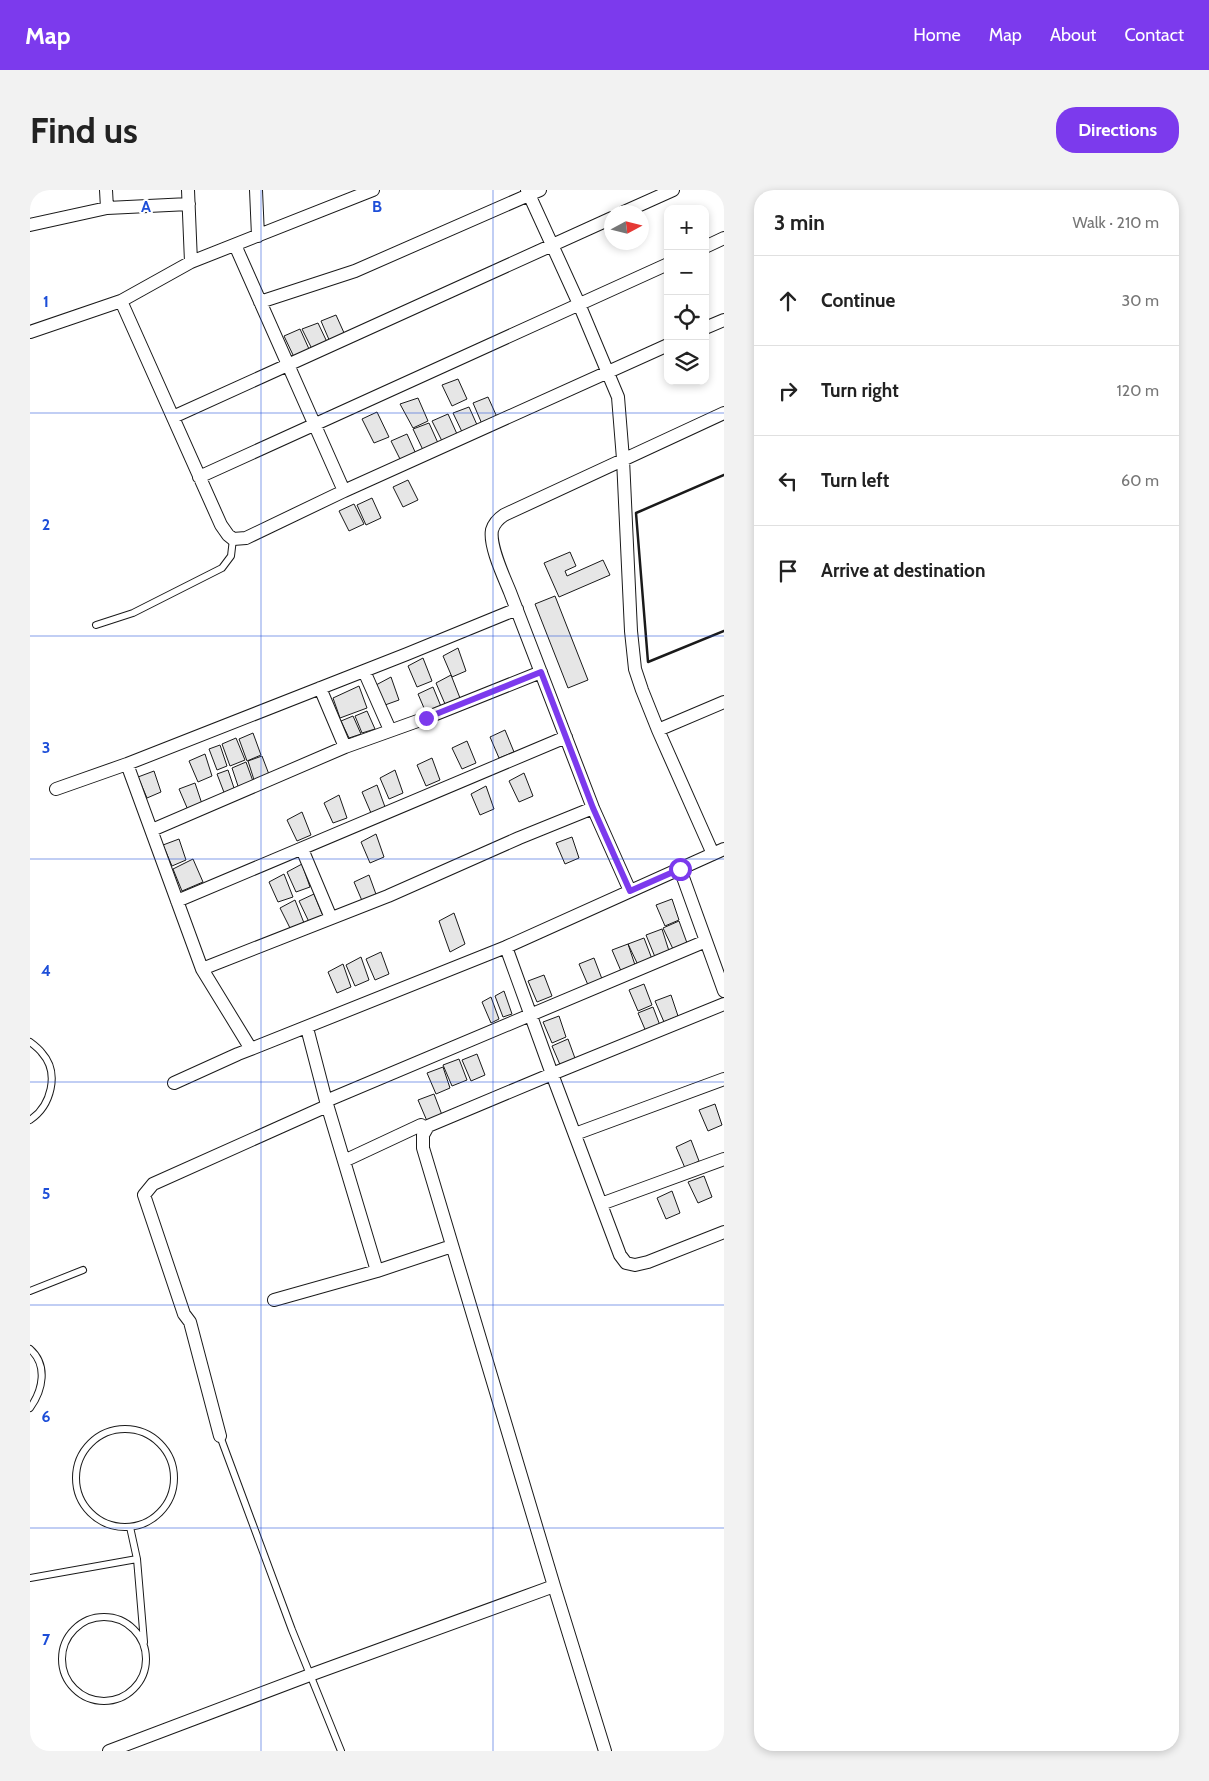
<!DOCTYPE html>
<html lang="en">
<head>
<meta charset="utf-8">
<style>
  :root { --surface:#fff; --page:#f2f2f2; --text:#222; --muted:#767676; --line:#e0e0e0; --accent:#7c3aed }
  body { margin:0; font-family:Cabin,sans-serif; background:var(--page); color:var(--text) }
  .controls { position:absolute; right:15px; top:15px; display:grid; overflow:hidden; border-radius:10px; box-shadow:0 2px 8px #0003 }
  .controls button { width:45px; height:45px; display:grid; place-items:center; padding:0; border:0; border-bottom:1px solid var(--line); background:var(--surface); color:var(--text); font:25px sans-serif }
  .compass { position:absolute; left:574px; top:15px; width:45px; height:45px; border-radius:50%; background:var(--surface); box-shadow:0 2px 8px #0003; rotate:83deg }
  .stop { position:absolute; width:15px; height:15px; margin:-11px; border:4px solid #7c3aed; border-radius:50%; background:#fff }
  .stop.end { background:#7c3aed; border-color:#fff; box-shadow:0 1px 5px #0008 }
  .list { margin:0; padding:0; list-style:none }
  h2 { display:flex; justify-content:space-between; align-items:center; height:65px; margin:0; padding:0 20px; font-size:21px }
  h2 small { font-size:16px; font-weight:400; color:var(--muted) }
  .list li { display:grid; grid-template-columns:32px 1fr auto; gap:15px; align-items:center; box-sizing:border-box; height:90px; padding:0 20px; border-top:1px solid var(--line) }
  .list b { display:block; font-size:19px; white-space:nowrap }
  .list em { font-size:16px; font-style:normal; color:var(--muted) }
  .icon { flex:none; width:28px; height:28px; fill:none; stroke:currentColor; stroke-width:2; stroke-linecap:round; stroke-linejoin:round }
  .map { position:relative; flex:none; width:694px; height:1561px; overflow:hidden; border-radius:20px }
  header { display:flex; align-items:center; gap:30px; box-sizing:border-box; height:70px; padding:0 25px; background:var(--accent); color:#fff }
  header strong { font-size:24px }
  nav { display:flex; gap:28px; margin-inline-start:auto; font-size:18px }
  .intro { display:flex; align-items:center; justify-content:space-between; box-sizing:border-box; height:120px; padding:0 30px }
  h1 { margin:0; font-size:35px }
  .button { padding:12px 22px; border-radius:20px; background:var(--accent); color:#fff; font-size:18px; font-weight:700 }
  main { display:flex; gap:30px; padding:0 30px }
  aside { flex:1; background:var(--surface); border-radius:20px; box-shadow:0 2px 8px #0003 }
  .map>svg:first-child { display:block }
  .building { fill:#e6e6e6; stroke:#1a1a1a }
  .lines { fill:none; stroke-linecap:round; stroke-linejoin:round }
  .service-casing { stroke:#1a1a1a; stroke-width:8 }
  .minor-casing { stroke:#1a1a1a; stroke-width:14 }
  .service { stroke:#fff; stroke-width:6 }
  .minor { stroke:#fff; stroke-width:12 }
  .wall { stroke:#1a1a1a; stroke-width:2.5 }
  .route { stroke:#7c3aed; stroke-width:6 }
  .grid { fill:none; stroke:#1d4ed8; stroke-width:1; stroke-opacity:0.55 }
  .grid-label { font-size:16px; text-anchor:middle; font-weight:bold; fill:#1d4ed8; stroke:#fff; stroke-width:4; stroke-linejoin:round; paint-order:stroke }
</style>
</head>
<body>
<header>
<strong>Map</strong>
<nav><a>Home</a><a>Map</a><a>About</a><a>Contact</a></nav>
</header>
<div class="intro"><h1>Find us</h1><a class="button">Directions</a></div>
<main>
<div class="map">
<svg width="694" height="1561" viewBox="0 0 694 1561">
  <rect width="100%" height="100%" fill="#fff"/>
  <path class="building" d="M 306,125 L 315,145 L 300,152 L 291,131 Z
    M 288,133 L 297,152 L 282,159 L 272,139 Z
    M 270,139 L 279,159 L 264,167 L 254,146 Z
    M 428,189 L 437,209 L 422,216 L 412,195 Z
    M 458,207 L 467,227 L 452,234 L 443,213 Z
    M 388,208 L 398,231 L 383,238 L 370,214 Z
    M 439,217 L 448,237 L 433,244 L 423,223 Z
    M 347,222 L 359,247 L 344,253 L 332,229 Z
    M 418,224 L 427,244 L 412,251 L 402,231 Z
    M 399,233 L 408,253 L 393,260 L 383,239 Z
    M 377,244 L 386,264 L 371,271 L 361,251 Z
    M 378,290 L 388,310 L 373,317 L 363,297 Z
    M 342,308 L 351,328 L 336,335 L 327,315 Z
    M 324,314 L 334,334 L 319,341 L 309,321 Z
    M 540,362 L 546,376 L 535,381 L 537,386 L 573,370 L 580,385 L 529,407 L 514,373 Z
    M 525,406 L 558,490 L 538,498 L 505,414 Z
    M 428,458 L 436,481 L 422,487 L 413,466 Z
    M 393,468 L 402,491 L 387,497 L 378,476 Z
    M 421,485 L 430,508 L 415,514 L 406,493 Z
    M 361,487 L 369,510 L 355,515 L 346,495 Z
    M 329,496 L 337,518 L 310,528 L 303,508 Z
    M 403,497 L 412,519 L 397,525 L 388,504 Z
    M 337,521 L 345,539 L 332,543 L 325,526 Z
    M 323,526 L 331,544 L 319,548 L 311,531 Z
    M 475,540 L 484,562 L 469,568 L 460,547 Z
    M 223,543 L 231,565 L 217,571 L 209,549 Z
    M 206,548 L 215,570 L 200,576 L 192,554 Z
    M 437,551 L 446,573 L 432,579 L 422,558 Z
    M 190,555 L 197,576 L 187,580 L 179,559 Z
    M 175,564 L 182,586 L 168,592 L 159,571 Z
    M 232,566 L 240,587 L 225,593 L 218,571 Z
    M 402,568 L 410,590 L 396,596 L 387,575 Z
    M 216,572 L 224,594 L 209,599 L 202,578 Z
    M 198,580 L 205,601 L 195,605 L 187,584 Z
    M 365,580 L 373,603 L 359,609 L 350,588 Z
    M 124,581 L 131,602 L 117,608 L 108,587 Z
    M 494,583 L 503,606 L 489,612 L 479,591 Z
    M 165,593 L 172,614 L 158,620 L 149,599 Z
    M 347,595 L 355,617 L 341,623 L 332,602 Z
    M 456,596 L 464,619 L 450,625 L 441,604 Z
    M 309,605 L 317,628 L 303,633 L 294,613 Z
    M 272,622 L 281,645 L 267,651 L 257,630 Z
    M 346,644 L 354,667 L 340,673 L 331,652 Z
    M 542,647 L 549,668 L 535,674 L 526,653 Z
    M 149,649 L 156,670 L 142,676 L 133,655 Z
    M 163,669 L 173,692 L 152,701 L 143,679 Z
    M 272,674 L 280,697 L 266,702 L 257,682 Z
    M 254,684 L 263,707 L 248,712 L 239,692 Z
    M 339,685 L 347,707 L 333,713 L 324,692 Z
    M 284,704 L 293,726 L 279,732 L 269,711 Z
    M 642,709 L 649,730 L 635,736 L 626,715 Z
    M 265,710 L 274,733 L 260,738 L 250,718 Z
    M 424,723 L 435,754 L 420,762 L 409,731 Z
    M 649,731 L 657,753 L 643,759 L 633,738 Z
    M 632,739 L 639,761 L 625,767 L 616,745 Z
    M 614,748 L 622,769 L 608,775 L 598,754 Z
    M 598,754 L 605,775 L 591,781 L 582,760 Z
    M 351,762 L 359,784 L 345,790 L 336,769 Z
    M 331,767 L 339,790 L 325,796 L 316,775 Z
    M 564,768 L 572,789 L 558,795 L 549,774 Z
    M 313,774 L 321,797 L 307,803 L 298,782 Z
    M 514,785 L 522,806 L 507,812 L 498,791 Z
    M 614,794 L 622,815 L 608,821 L 599,800 Z
    M 474,801 L 482,824 L 473,827 L 465,806 Z
    M 641,805 L 648,826 L 634,832 L 625,811 Z
    M 461,807 L 469,829 L 461,833 L 452,812 Z
    M 623,817 L 631,838 L 617,844 L 608,823 Z
    M 529,826 L 536,847 L 522,853 L 513,832 Z
    M 538,849 L 546,871 L 531,877 L 522,856 Z
    M 447,864 L 455,885 L 441,891 L 432,870 Z
    M 429,869 L 437,890 L 422,896 L 413,875 Z
    M 413,877 L 420,898 L 406,904 L 397,883 Z
    M 404,904 L 412,925 L 397,931 L 388,910 Z
    M 685,914 L 692,935 L 678,941 L 669,920 Z
    M 661,950 L 669,971 L 655,978 L 646,957 Z
    M 674,986 L 682,1007 L 668,1013 L 658,992 Z
    M 642,1001 L 650,1023 L 636,1029 L 627,1008 Z"/>
  <g class="lines">
    <g class="service-casing">
      <path id="service" d="M 66,435 L 103,423 L 192,378 L 201,366 L 203,349
        M 0,852 C 4,855 9,859 12,863 C 30,883 21,916 0,930
        M 0,1101 L 53,1080
        M 0,1159 C 18,1175 13,1200 0,1218
        M46 1288a49 49 0 1 1 98 0a49 49 0 1 1-98 0Z
        M 190,1246 L 262,1440 L 311,1561
        M 100,1337 L 107,1369 L 114,1452
        M 0,1388 L 107,1369
        M32 1469a42 42 0 1 1 84 0a42 42 0 1 1-84 0Z"/>
    </g>
    <g class="minor-casing">
      <path id="minor" d="M 76,0 L 77,18
        M 158,0 L 161,72
        M 226,0 L 228,46
        M 497,0 L 549,114 L 588,207 L 593,269 L 601,441 L 605,479 L 612,500 L 628,540 L 683,664
        M 594,22 L 643,0
        M 0,35 L 77,18 L 159,14
        M 205,55 L 314,301
        M 675,57 L 694,48
        M 91,111 L 191,335 L 198,345 L 203,349 L 216,348 L 314,301 L 638,155
        M 230,112 L 325,81 L 510,0
        M 675,138 L 694,130
        M 0,142 L 91,111 L 161,72 L 343,0
        M 143,227 L 582,28
        M 169,287 L 638,74
        M 334,481 L 360,540
        M 290,498 L 315,557
        M 628,540 L 694,512
        M 97,574 L 172,779 L 221,859 L 476,757
        M 26,599 L 97,574 L 377,464 L 487,419
        M 122,640 L 315,557 L 396,528 L 511,482
        M 272,659 L 301,728
        M 650,679 L 694,801
        M 600,701 L 563,618 L 480,402 C 474,387 459,356 462,340 C 464,333 468,329 474,325 L 694,223
        M 147,711 L 536,547
        M 172,779 L 358,706 L 489,648 L 563,618
        M 694,814 L 522,884 L 590,1065 L 596,1073 L 605,1075 L 618,1072 L 694,1042
        M 277,838 L 296,911 L 347,1081
        M 144,893 L 208,864 L 221,859
        M 545,944 L 694,889
        M 314,971 L 391,935
        M 571,1014 L 694,969
        M 244,1110 L 347,1081 L 422,1056
        M 190,1246 L 160,1132 L 154,1124 L 114,1005 L 123,994 L 297,916 L 296,911 L 676,751
        M 524,1396 L 575,1561
        M 79,1561 L 280,1485 L 524,1396 L 393,958 L 393,945 L 398,936 L 522,884 L 476,757 L 694,659"/>
    </g>
    <use href="#service" class="service"/>
    <use href="#minor" class="minor"/>
    <path class="wall" d="M 694,285 L 606,323 L 618,472 L 694,441"/>
  </g>
  <g class="lines">
    <path class="route" d="M 396,528 L 511,482 L 563,618 L 600,701 L 650,679"/>
  </g>
  <path class="grid" d="M 231,0 L 231,1561M 463,0 L 463,1561M 0,223 L 694,223M 0,446 L 694,446M 0,669 L 694,669M 0,892 L 694,892M 0,1115 L 694,1115M 0,1338 L 694,1338"/>
  <g class="grid-label">
    <text x="116" y="22">A</text>
    <text x="347" y="22">B</text>
    <text x="16" y="117">1</text>
    <text x="16" y="340">2</text>
    <text x="16" y="563">3</text>
    <text x="16" y="786">4</text>
    <text x="16" y="1009">5</text>
    <text x="16" y="1232">6</text>
    <text x="16" y="1455">7</text>
  </g>
</svg>
<div class="controls">
<button>+</button>
<button>−</button>
<button><svg class="icon" aria-label="locate" viewBox="0 0 24 24"><circle cx="12" cy="12" r="6"/><path d="M12 2v4M12 18v4M2 12h4M18 12h4"/></svg></button>
<button><svg class="icon" aria-label="layers" viewBox="0 0 24 24"><path d="M12 4l9 5-9 5-9-5zM3 14l9 5 9-5"/></svg></button>
</div>
<svg class="compass" viewBox="-18 -18 36 36"><path d="M0-13l5 13h-10z" fill="#e53935"/><path d="M0 13l5-13h-10z" fill="#767676"/></svg>
<div class="stop" style="left:650px;top:679px"></div>
<div class="stop end" style="left:396px;top:528px"></div>
</div>
<aside>
<h2>3 min<small>Walk · 210 m</small></h2>
<ul class="list">
<li><svg class="icon" aria-label="ahead" viewBox="0 0 24 24"><path d="M12 20V5M6 11l6-6 6 6"/></svg><div><b>Continue</b></div><em>30 m</em></li>
<li><svg class="icon" aria-label="right" viewBox="0 0 24 24"><path d="M7 20v-9h11M14 6l5 5-5 5"/></svg><div><b>Turn right</b></div><em>120 m</em></li>
<li><svg class="icon" aria-label="left" viewBox="0 0 24 24"><path d="M17 20v-9H6M10 6l-5 5 5 5"/></svg><div><b>Turn left</b></div><em>60 m</em></li>
<li><svg class="icon" aria-label="arrive" viewBox="0 0 24 24"><path d="M6 21V4h12l-3 4 3 4H6"/></svg><div><b>Arrive at destination</b></div></li>
</ul>
</aside>
</main>
</body>
</html>
